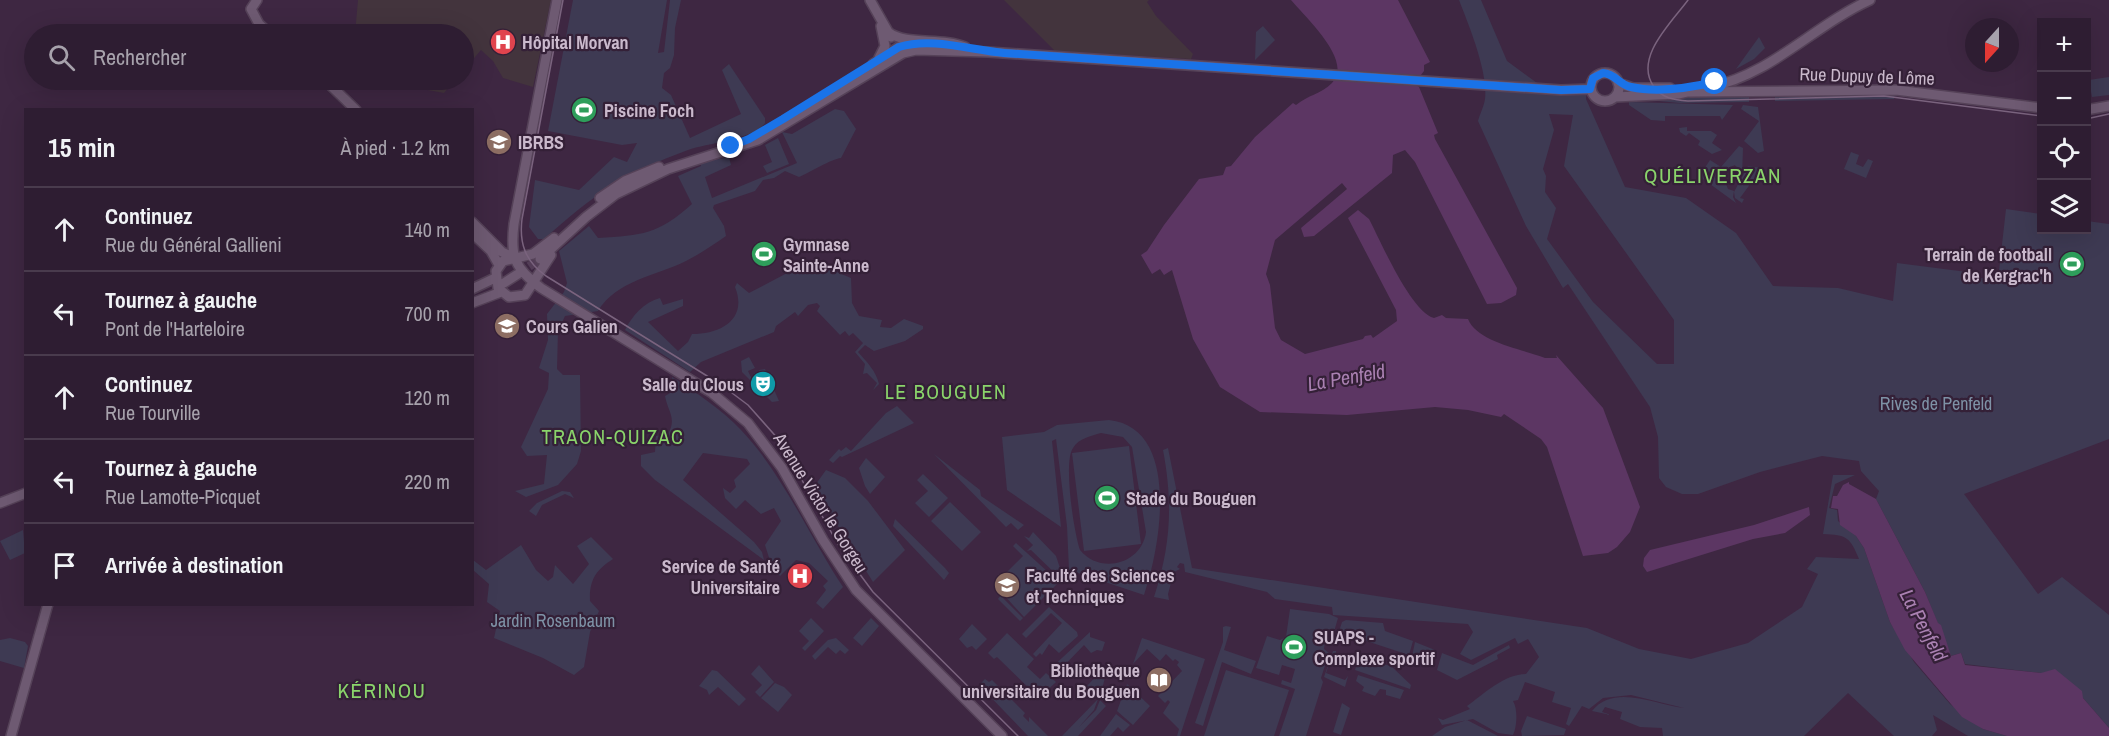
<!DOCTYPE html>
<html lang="fr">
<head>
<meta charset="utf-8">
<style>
  :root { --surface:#2e1d32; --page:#36263a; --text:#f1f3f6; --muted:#a7a2ac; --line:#493b4d }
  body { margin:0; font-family:"Archivo Narrow",sans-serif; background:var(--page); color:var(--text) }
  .controls { position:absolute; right:18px; top:18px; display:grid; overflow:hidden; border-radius:0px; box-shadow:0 6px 24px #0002 }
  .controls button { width:54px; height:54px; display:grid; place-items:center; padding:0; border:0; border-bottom:2px solid var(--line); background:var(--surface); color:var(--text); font:30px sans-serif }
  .compass { position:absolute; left:1965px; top:18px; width:54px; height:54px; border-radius:50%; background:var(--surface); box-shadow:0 6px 24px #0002; rotate:201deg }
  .stop { position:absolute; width:18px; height:18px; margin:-14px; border:4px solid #1a73e8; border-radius:50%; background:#fff }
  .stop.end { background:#1a73e8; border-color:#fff; box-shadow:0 2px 6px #0008 }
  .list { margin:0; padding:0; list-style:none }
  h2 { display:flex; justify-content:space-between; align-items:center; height:78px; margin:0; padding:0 24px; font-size:26px }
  h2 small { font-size:20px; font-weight:400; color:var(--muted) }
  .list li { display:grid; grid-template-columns:39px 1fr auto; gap:18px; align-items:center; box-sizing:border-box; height:84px; padding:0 24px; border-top:2px solid var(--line) }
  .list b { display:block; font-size:22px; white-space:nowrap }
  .list p { margin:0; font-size:20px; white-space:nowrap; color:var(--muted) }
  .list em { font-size:20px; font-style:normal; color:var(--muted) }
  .icon { flex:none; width:33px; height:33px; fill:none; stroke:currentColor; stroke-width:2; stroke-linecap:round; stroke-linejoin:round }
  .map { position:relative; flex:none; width:2109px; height:736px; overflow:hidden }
  .search { position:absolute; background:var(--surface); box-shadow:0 6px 24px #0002; left:24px; top:24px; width:450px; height:66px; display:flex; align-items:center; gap:15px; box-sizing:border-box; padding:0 21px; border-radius:33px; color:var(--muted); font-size:22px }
  .panel { position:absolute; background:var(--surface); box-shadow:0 6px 24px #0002; left:24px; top:108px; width:450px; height:498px; border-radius:0px }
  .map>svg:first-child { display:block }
  .medical { fill:#43343d }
  .green { fill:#3e3a53; fill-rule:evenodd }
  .water { fill:#5c3663 }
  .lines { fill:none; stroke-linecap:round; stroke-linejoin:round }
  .major-tunnel { stroke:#533d57; stroke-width:9; stroke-dasharray:9 4.5; stroke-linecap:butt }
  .major-casing { stroke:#554258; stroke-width:12 }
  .major { stroke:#6e5a72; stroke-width:9 }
  .tram { stroke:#7a637e; stroke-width:1.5 }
  .route { stroke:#1a73e8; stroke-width:8 }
  .labels { text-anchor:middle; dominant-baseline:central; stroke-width:4.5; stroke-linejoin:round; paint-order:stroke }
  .poi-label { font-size:18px; font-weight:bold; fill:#cab9cc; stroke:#342037; text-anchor:start }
  .street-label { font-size:18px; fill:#cab9cc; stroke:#342037 }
  .park-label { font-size:18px; fill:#7e92a6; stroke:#342037 }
  .water-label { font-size:20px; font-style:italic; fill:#aa81b2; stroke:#342037 }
  .neighbourhood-label { font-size:20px; letter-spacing:1.5px; fill:#8ad46b; stroke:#342037 }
  .quarter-label { font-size:21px; letter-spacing:1.5px; fill:#8ad46b; stroke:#342037 }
</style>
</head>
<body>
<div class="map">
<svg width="2109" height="736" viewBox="0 0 2109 736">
  <rect width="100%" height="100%" fill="#3e2742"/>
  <path class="medical" d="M 358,0 L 551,0 L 533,87 L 503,78 L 493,61 L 481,50 L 464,70 L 464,34 L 355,34 Z
    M 1004,0 L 1149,0 L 1147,2 L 1156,16 L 1193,54 L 1191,59 L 1055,51 Z
    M 384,80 L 455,80 L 444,93 L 384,82 Z"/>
  <path class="green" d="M 573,0 L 667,0 L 658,53 L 664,52 L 670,0 L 681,0 L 675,28 L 674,55 L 670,68 L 664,73 L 662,88 L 671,95 L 690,138 L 741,114 L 722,70 L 729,64 L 765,118 L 765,123 C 753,140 707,143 688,150 C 623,174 596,193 544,239 L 538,239 L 529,227 L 535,180 L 579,190 L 614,157 L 627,162 L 637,143 L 622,145 L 548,131 Z
    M 1459,0 L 1481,0 L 1507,61 L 1537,83 L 1587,86 L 1586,99 L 1625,187 L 1686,198 L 1736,233 L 1773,286 L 1838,288 L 1893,301 L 1897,263 L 1975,273 L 1975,277 L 1998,280 L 2006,209 L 2041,214 L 2042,230 L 2086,230 L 2087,221 L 2109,224 L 2109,439 L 1964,494 L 2038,594 L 2062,577 L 2109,615 L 2109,728 L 2083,698 L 2041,673 L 1965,664 L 1961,653 L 1951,656 L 1925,592 L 1876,499 L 1879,491 L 1861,471 L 1859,461 L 1822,456 L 1760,472 L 1698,494 L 1682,494 L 1666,487 L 1659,478 L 1658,437 L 1650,407 L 1568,284 L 1563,288 L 1526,226 L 1478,121 C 1480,114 1484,106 1485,99 C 1488,71 1469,26 1459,0 ZM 1549,114 L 1573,115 L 1564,166 L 1674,320 L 1674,364 L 1657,364 L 1593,302 L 1547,239 L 1556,208 L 1545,192 L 1546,176 L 1543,169 L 1554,130 Z
    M 1263,26 L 1275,40 L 1255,60 L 1256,32 Z
    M 1759,37 L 1765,48 L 1754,59 L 1736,69 Z
    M 2109,77 L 2109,95 L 2092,97 L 2089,80 Z
    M 1775,92 L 1895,92 L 1894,99 L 1775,101 Z
    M 1681,95 L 1749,96 L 1749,102 L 1679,103 L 1649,100 Z
    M 1629,102 L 1733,105 L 1722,120 L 1720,116 L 1665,116 L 1665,121 L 1651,120 L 1629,105 Z
    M 1743,105 L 1758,107 L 1764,151 L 1758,153 L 1744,141 L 1759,121 L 1741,109 Z
    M 835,109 L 844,111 L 856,129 L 841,158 C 831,159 811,172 799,177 L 785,171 L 774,178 L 763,180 L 755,191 L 714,205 L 713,208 L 724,226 L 726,236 C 713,245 700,254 686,261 C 656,276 617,280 598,311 L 565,316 L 558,331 L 557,369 L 563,375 L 580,375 L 581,451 L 577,464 L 558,485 L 526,497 L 515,491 L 544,484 L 547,455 L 527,456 L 521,447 L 548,389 L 549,373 L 539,368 L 548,340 L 547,314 L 564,292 L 567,283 L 559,251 L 589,226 L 598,238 C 643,235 657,235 692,204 L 678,176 L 701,166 L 700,163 L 729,157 L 731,165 L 705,177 L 712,198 L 797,163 L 782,132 L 792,134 Z
    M 1687,127 L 1687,131 L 1711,131 L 1717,135 L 1712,143 L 1722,150 L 1712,154 L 1698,145 L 1700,141 L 1689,133 L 1686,136 L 1680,132 L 1679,128 Z
    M 778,138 L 789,164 L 767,173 L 763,166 L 772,162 L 765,145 Z
    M 1739,146 L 1743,148 L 1742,177 L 1735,165 L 1721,171 L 1728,189 L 1734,191 L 1733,197 L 1736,203 L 1699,176 L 1704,170 L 1723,183 L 1704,169 L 1710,160 L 1721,167 Z
    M 1851,152 L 1859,155 L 1856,164 L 1863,167 L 1868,159 L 1873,161 L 1866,178 L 1844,169 Z
    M 1748,166 L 1762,168 L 1740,198 L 1744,199 L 1742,203 L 1735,198 L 1734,192 Z
    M 808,260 L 851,278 L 852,303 L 859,316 L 882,320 L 880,327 L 891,328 L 904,319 L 923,326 L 923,329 L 905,341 L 874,351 L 865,345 L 858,352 C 867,362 876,371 879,384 L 873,390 L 877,383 L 867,373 L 863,374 L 865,364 L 855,352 L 863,343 L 853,333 L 849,336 L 845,331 L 840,335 L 817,311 L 820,306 L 817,303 L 808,305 L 798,316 L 795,312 L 776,326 L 774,332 L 701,362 L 690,372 L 625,330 C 632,316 644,302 660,298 L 663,305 L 683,299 L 683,306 L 648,322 L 678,351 L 688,342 L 692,334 C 721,334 748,319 735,287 L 737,283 L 749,293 L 789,272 L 802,271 Z
    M 749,357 L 755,368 L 748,371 C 752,379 757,393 770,393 L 759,370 L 765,369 L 779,401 L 772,402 L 742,372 L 741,361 Z
    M 672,377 C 697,393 721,409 741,430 C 781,471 811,539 843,587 L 823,609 L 816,603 L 826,590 L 823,586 L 828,581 L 809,563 L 796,560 L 780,576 L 772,567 L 765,545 L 781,521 L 774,508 L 761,514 L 745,500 L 736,509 L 725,498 L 723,488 L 730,493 L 736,487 L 734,480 L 750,464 L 747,459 L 703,453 L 683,480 L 754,542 L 762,552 L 764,560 L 655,480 L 641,466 L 641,455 L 655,452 L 656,436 L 668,434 C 677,418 668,412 665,396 L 672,392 Z
    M 897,406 L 914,423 L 842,457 L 840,456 L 833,463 L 829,460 L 839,449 L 841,451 L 846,447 L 851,451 L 886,413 Z
    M 1109,420 C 1182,428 1160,549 1144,595 L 1069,570 L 1067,526 L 1056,439 L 1052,441 L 1061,527 L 1007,490 L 1002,437 L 1044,432 L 1057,425 ZM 1101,433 L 1123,437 L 1132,447 L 1146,532 C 1142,564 1100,575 1080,550 C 1074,533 1063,462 1073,448 C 1079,438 1091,436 1101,433 Z
    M 1129,446 L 1141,544 L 1084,551 L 1072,453 Z
    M 1168,448 L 1192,568 L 1587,628 L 1639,649 L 1691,659 L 1748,643 L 1802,607 L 1818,574 L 1807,569 L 1816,557 L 1859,559 C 1850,537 1847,535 1823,534 L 1833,475 L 1855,475 L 1835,484 L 1829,508 L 1837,510 L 1838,521 L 1856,536 L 1864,548 L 1890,622 L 1914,662 L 1950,704 L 1983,729 L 2007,736 L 1968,736 L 1933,715 L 1937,730 L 1932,736 L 1894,736 L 1848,693 L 1804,736 L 1663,736 L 1662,728 L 1640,727 L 1620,719 L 1622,712 L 1605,707 L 1602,712 L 1611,715 L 1592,711 C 1614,683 1656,705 1684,708 L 1631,695 L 1603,698 L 1589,709 L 1582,706 L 1569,726 L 1566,724 L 1571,708 L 1552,702 L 1555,692 L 1525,682 L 1518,700 L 1513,701 C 1518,709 1517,727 1513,735 L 1498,733 L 1473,719 L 1442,725 L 1438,718 L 1443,720 L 1470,709 L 1467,706 C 1484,694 1504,674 1526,674 L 1539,657 L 1528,639 L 1518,644 L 1515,638 L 1471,660 L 1460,654 L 1473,632 L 1468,624 L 1333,615 L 1332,607 L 1275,599 L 1267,592 L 1185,572 L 1184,564 L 1180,563 L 1177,567 L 1180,569 L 1174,572 L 1168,594 L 1169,600 L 1154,597 C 1171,545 1173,503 1163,450 Z
    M 934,454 L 980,490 L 981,496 L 1024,525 L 1018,530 L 1011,523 L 1006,527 Z
    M 866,458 L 885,477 L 870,494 L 865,486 L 859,468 Z
    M 826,470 L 845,478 L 868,501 L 905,550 L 873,582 L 818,494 L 816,484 Z
    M 923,474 L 948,498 L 929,517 L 915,503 L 928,491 L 917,480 Z
    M 562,491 L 570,492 L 574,498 L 565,494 L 542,505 L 536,516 L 529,511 L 537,503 Z
    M 950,502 L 981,532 L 962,551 L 931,521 Z
    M 895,519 L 945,568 L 949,573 L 944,580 L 893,526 Z
    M 23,530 L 25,553 L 10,560 L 0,541 Z
    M 1033,532 L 1056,556 L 1065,583 L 1031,550 L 1027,551 L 1033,545 L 1024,536 L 1029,538 Z
    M 591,537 L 613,559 C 596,570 589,580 590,601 L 599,611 L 590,632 L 584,667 L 574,675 L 543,658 L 494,638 L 500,611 L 487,602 L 489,584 L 473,570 L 473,560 L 486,570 L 521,545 L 536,570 L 548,581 L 553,577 L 555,565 L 573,584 L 589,564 L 577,546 Z
    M 1016,543 L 1059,582 L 1024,617 L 1003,594 L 1003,598 L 1023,618 L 1020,621 L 998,599 L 1002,593 L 994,585 L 1023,556 L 1013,546 Z
    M 1049,607 L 1077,632 L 1078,636 L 1059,653 L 1049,644 L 1042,655 L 1040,653 L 1036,657 L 1033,654 L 1062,623 L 1051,613 L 1026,638 L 1022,634 Z
    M 1290,609 L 1329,614 L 1338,618 L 1331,642 L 1325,641 L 1324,649 L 1329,653 L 1321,678 L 1323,682 L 1306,736 L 1279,736 L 1295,689 L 1281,684 L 1282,680 L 1291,683 L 1295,669 L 1282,665 L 1279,675 L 1256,668 L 1267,636 L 1280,640 L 1286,637 Z
    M 811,618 L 824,631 L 805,651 L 802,648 L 809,641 L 799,631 Z
    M 871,618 L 879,626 L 862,646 L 853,638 Z
    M 1346,620 L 1383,623 L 1385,631 L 1413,641 L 1409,655 L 1342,633 L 1338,644 L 1336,641 L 1342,622 Z
    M 972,624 L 987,639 L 976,650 L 972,646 L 967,648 L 959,639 Z
    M 1226,626 L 1231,627 L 1224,650 L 1256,661 L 1251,674 L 1222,662 L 1203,726 L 1195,723 L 1223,642 L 1223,627 Z
    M 1090,632 L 1090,637 L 1105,642 L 1102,651 L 1097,650 L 1091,653 L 1084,645 L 1058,672 L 1056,670 L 1054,675 L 1049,670 Z
    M 1007,633 L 1034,659 L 1027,667 L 1040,679 L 1046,673 L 1056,682 L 1039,698 L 997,657 L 994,659 L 988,653 Z
    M 10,638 L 25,642 L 28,646 L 24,668 L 0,661 L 0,640 Z
    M 836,638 L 849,650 L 845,654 L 840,650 L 836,654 L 828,647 L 815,660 L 812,656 L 828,640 Z
    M 1142,638 L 1205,659 L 1180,736 L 1177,736 L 1179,729 L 1163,713 L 1170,702 L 1168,700 L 1165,703 L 1158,696 L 1182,671 L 1177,665 L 1179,662 L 1175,659 L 1173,661 L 1166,654 L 1160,661 L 1147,649 L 1133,664 Z
    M 1415,642 L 1435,650 L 1430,667 L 1414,665 L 1411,661 Z
    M 1509,645 L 1510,648 L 1497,655 L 1498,659 L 1457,680 L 1437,670 L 1442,653 L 1473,665 Z
    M 1333,651 L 1336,651 L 1336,655 L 1349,659 L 1350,655 L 1352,666 L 1351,661 L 1332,655 L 1326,673 L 1345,680 L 1348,676 L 1345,687 L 1324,677 Z
    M 1354,657 L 1391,666 L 1411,685 L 1410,689 L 1355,670 L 1357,664 Z
    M 1109,663 L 1102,689 L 1096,696 L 1089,690 L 1085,694 L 1082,691 Z
    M 759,665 L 774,682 L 760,697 L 755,692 L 762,685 L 751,674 Z
    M 712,670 L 717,671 L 746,699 L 739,706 L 718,687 L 709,695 L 707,690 L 699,686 Z
    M 1226,670 L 1289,690 L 1274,736 L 1204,736 Z
    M 1358,675 L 1404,690 L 1400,699 L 1386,695 L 1386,690 L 1380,689 L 1375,696 L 1362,691 L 1364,687 L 1356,681 Z
    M 985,679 L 989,682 L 992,680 L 1025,713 L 1023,716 L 1029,722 L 1029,717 L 1048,736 L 1028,736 L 979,685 Z
    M 775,683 L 784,687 L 792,695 L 778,712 L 761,698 Z
    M 1127,684 L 1150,706 L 1133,725 L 1117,711 Z
    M 1098,699 L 1094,710 L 1079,727 L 1096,710 L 1100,700 L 1106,706 L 1078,736 L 1062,736 Z
    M 1342,703 L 1350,708 L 1341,735 L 1333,732 Z
    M 1116,714 L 1130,725 L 1123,732 L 1118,727 L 1110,736 L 1100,736 Z
    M 1527,716 L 1566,729 L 1564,735 L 1522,736 L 1521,731 Z
    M 1467,720 L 1498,736 L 1432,736 L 1445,727 Z"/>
  <path class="water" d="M 1291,0 L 1398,0 L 1430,62 L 1424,65 L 1424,71 L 1414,84 L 1419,87 L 1438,133 L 1434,135 L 1435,139 L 1517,288 L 1516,295 L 1501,303 L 1487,304 L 1415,162 L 1405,150 L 1393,155 L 1392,173 L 1314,236 L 1304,237 L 1301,228 L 1347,189 L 1342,183 L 1275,240 L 1266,274 L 1270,285 L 1275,328 L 1281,340 L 1305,354 L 1363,339 L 1365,336 L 1371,335 L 1373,338 L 1397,321 L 1396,310 L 1348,218 L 1358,210 L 1369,219 C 1381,242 1411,312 1434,318 L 1442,315 L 1446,318 L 1468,319 C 1477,342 1522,349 1545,358 L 1557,358 L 1556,355 L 1603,408 L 1640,507 L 1630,532 L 1617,547 L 1608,553 L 1583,556 L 1547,447 L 1541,439 L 1504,414 L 1501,417 L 1468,410 L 1435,407 L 1347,415 L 1260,412 L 1220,387 L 1193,339 L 1172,270 L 1164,275 L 1160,269 L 1152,274 L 1141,255 L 1147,251 L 1164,225 L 1199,179 L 1223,175 L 1226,167 L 1231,166 L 1255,137 L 1293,103 L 1296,105 C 1308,95 1321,94 1332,83 C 1354,61 1305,17 1291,0 Z
    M 1849,482 L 1849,484 L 1876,499 L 1925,592 L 1938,623 L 1941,625 L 1951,656 L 1961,653 L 1965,665 L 2041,673 L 2055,669 L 2082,691 L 2083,698 L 2109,728 L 2109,736 L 2007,736 L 1983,729 L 1962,717 L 1905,650 L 1890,622 L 1864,548 L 1856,536 L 1840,525 L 1838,509 L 1831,508 L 1833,496 L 1837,496 L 1843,485 Z
    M 1809,507 L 1810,515 L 1785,533 L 1753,539 L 1647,572 L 1643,566 L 1644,558 L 1650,550 L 1754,525 Z"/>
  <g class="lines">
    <path class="major-tunnel" d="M 518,274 L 540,259"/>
    <g class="major-casing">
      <path id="major" d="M 257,0 L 251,9 L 259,24 L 270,34
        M 557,0 L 514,224 C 510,256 514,268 541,288 L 712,393 L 748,423 L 782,468 L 823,540 L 856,590 L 1002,736
        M 870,0 L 891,37
        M 888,32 C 906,46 942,37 965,47
        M 879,58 L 885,46 L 881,26
        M 873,64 L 899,47 L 920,44
        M1591 87a14 14 0 1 1 28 0a14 14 0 1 1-28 0Z
        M 325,80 L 356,110
        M 1618,83 L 1633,88 L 1670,88
        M 1710,87 C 1772,74 1813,26 1870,0
        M 1690,92 L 1896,90 L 2042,108
        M 1615,97 L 1678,94 L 1696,90
        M 2086,110 L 2109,106
        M 600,198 L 625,181 L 659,167
        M 472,222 L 502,252 L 513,257
        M 472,233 L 491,251 L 499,265
        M 551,255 L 525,295 L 509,297 L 498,288 L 496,271 L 503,261 L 533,254 L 554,238
        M 540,259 L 586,217 L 616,194 L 668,169 L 758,140 L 903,53 L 916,50 L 988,52 L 1561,90 L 1590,89
        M 504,283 L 518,274
        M 472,289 L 495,278
        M 472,303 L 501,292
        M 0,503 L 26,493
        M 11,736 L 48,604"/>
    </g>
    <use href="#major" class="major"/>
    <path class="tram" d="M 563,0 L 522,219 C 519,243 525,261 546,276 L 720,384 L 748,405 L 780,441 L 839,546 L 873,592 L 1018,736
      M 1688,0 C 1672,22 1633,58 1654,87 C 1662,98 1674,100 1688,101 L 1884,96 L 2042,116
      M 2086,119 L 2109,114"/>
  </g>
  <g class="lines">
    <path class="route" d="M 731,146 L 749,139 L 783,119 L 899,47 C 932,37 970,50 1004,53 L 1561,90 L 1590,89 L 1593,78 L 1603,73 C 1616,74 1619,85 1631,87 C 1657,93 1689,88 1715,82"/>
  </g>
  <defs>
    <g id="hospital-disc" transform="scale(1.35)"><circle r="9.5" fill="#e0444e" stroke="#342037"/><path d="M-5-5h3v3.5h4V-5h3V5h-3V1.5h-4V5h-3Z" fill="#fff"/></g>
    <g id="stadium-disc" transform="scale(1.35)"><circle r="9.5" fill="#2e9e5b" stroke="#342037"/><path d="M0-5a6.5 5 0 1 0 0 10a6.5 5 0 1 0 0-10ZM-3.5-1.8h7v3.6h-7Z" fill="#fff"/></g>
    <g id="university-disc" transform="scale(1.35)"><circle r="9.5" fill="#8d6e63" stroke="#342037"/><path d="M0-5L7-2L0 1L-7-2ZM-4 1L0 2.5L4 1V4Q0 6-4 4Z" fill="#fff"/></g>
    <g id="theatre-disc" transform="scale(1.35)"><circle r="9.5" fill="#0f9aa8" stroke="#342037"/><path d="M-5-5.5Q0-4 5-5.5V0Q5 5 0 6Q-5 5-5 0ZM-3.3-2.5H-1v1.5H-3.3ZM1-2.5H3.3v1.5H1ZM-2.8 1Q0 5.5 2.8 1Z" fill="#fff"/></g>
    <g id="library-disc" transform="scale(1.35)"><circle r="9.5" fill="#8d6e63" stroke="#342037"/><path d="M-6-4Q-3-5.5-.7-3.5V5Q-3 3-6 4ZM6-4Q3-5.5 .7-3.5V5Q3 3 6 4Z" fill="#fff"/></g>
  </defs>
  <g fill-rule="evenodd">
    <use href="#hospital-disc" x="503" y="42"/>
    <use href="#stadium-disc" x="584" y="110"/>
    <use href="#university-disc" x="499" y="142"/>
    <use href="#stadium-disc" x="764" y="254"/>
    <use href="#stadium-disc" x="2072" y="264"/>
    <use href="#university-disc" x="507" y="326"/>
    <use href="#theatre-disc" x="763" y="384"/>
    <use href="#stadium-disc" x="1107" y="498"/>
    <use href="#hospital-disc" x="800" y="576"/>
    <use href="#university-disc" x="1007" y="585"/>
    <use href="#stadium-disc" x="1294" y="647"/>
    <use href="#library-disc" x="1159" y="680"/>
  </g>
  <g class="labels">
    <g class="poi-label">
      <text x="522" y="42">Hôpital Morvan</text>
      <text x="604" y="110">Piscine Foch</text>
      <text x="518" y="142">IBRBS</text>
      <text x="783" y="244">Gymnase<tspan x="783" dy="21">Sainte-Anne</tspan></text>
      <text x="2052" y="254" text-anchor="end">Terrain de football<tspan x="2052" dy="21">de Kergrac'h</tspan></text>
      <text x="526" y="326">Cours Galien</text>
      <text x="744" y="384" text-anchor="end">Salle du Clous</text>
      <text x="1126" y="498">Stade du Bouguen</text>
      <text x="780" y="566" text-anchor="end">Service de Santé<tspan x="780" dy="21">Universitaire</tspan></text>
      <text x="1026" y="575">Faculté des Sciences<tspan x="1026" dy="21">et Techniques</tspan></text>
      <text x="1314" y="637">SUAPS -<tspan x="1314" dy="21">Complexe sportif</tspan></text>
      <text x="1140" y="670" text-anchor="end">Bibliothèque<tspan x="1140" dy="21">universitaire du Bouguen</tspan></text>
    </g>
    <g class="street-label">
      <text transform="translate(1867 76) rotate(2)">Rue Dupuy de Lôme</text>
      <text transform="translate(821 503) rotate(58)">Avenue Victor le Gorgeu</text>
    </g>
    <g class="park-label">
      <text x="1936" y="403">Rives de Penfeld</text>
      <text x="553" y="620">Jardin Rosenbaum</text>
    </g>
    <g class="water-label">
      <text transform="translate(1346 377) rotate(-10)">La Penfeld</text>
      <text transform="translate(1924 625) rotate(62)">La Penfeld</text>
    </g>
    <g class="neighbourhood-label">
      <text x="946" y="391">LE BOUGUEN</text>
      <text x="613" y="436">TRAON-QUIZAC</text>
    </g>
    <g class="quarter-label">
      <text x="1713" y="175">QUÉLIVERZAN</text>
      <text x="382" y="690">KÉRINOU</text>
    </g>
  </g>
</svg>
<div class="controls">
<button>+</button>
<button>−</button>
<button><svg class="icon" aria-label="locate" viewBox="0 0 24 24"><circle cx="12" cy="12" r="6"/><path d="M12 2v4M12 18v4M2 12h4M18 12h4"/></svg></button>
<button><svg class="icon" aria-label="layers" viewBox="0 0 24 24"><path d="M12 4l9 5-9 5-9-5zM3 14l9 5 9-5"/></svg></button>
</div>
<svg class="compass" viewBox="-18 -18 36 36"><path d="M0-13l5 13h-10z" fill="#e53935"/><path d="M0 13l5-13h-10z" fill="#a7a2ac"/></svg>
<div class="stop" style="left:1715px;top:82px"></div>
<div class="stop end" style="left:731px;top:146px"></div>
<div class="search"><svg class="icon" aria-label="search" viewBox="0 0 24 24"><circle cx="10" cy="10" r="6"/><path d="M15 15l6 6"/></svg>Rechercher</div>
<section class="panel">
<h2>15 min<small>À pied · 1.2 km</small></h2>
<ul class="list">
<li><svg class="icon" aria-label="ahead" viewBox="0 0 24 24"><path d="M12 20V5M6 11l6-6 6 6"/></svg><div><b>Continuez</b><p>Rue du Général Gallieni</p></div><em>140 m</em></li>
<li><svg class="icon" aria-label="left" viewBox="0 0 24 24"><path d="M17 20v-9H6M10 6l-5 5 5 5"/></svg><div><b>Tournez à gauche</b><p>Pont de l'Harteloire</p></div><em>700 m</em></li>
<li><svg class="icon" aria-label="ahead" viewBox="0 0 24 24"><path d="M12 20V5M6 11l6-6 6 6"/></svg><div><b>Continuez</b><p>Rue Tourville</p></div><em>120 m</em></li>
<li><svg class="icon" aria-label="left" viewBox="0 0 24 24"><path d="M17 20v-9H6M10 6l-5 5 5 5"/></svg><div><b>Tournez à gauche</b><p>Rue Lamotte-Picquet</p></div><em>220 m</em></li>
<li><svg class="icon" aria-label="arrive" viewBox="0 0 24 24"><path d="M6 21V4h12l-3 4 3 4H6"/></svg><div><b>Arrivée à destination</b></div></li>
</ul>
</section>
</div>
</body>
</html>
